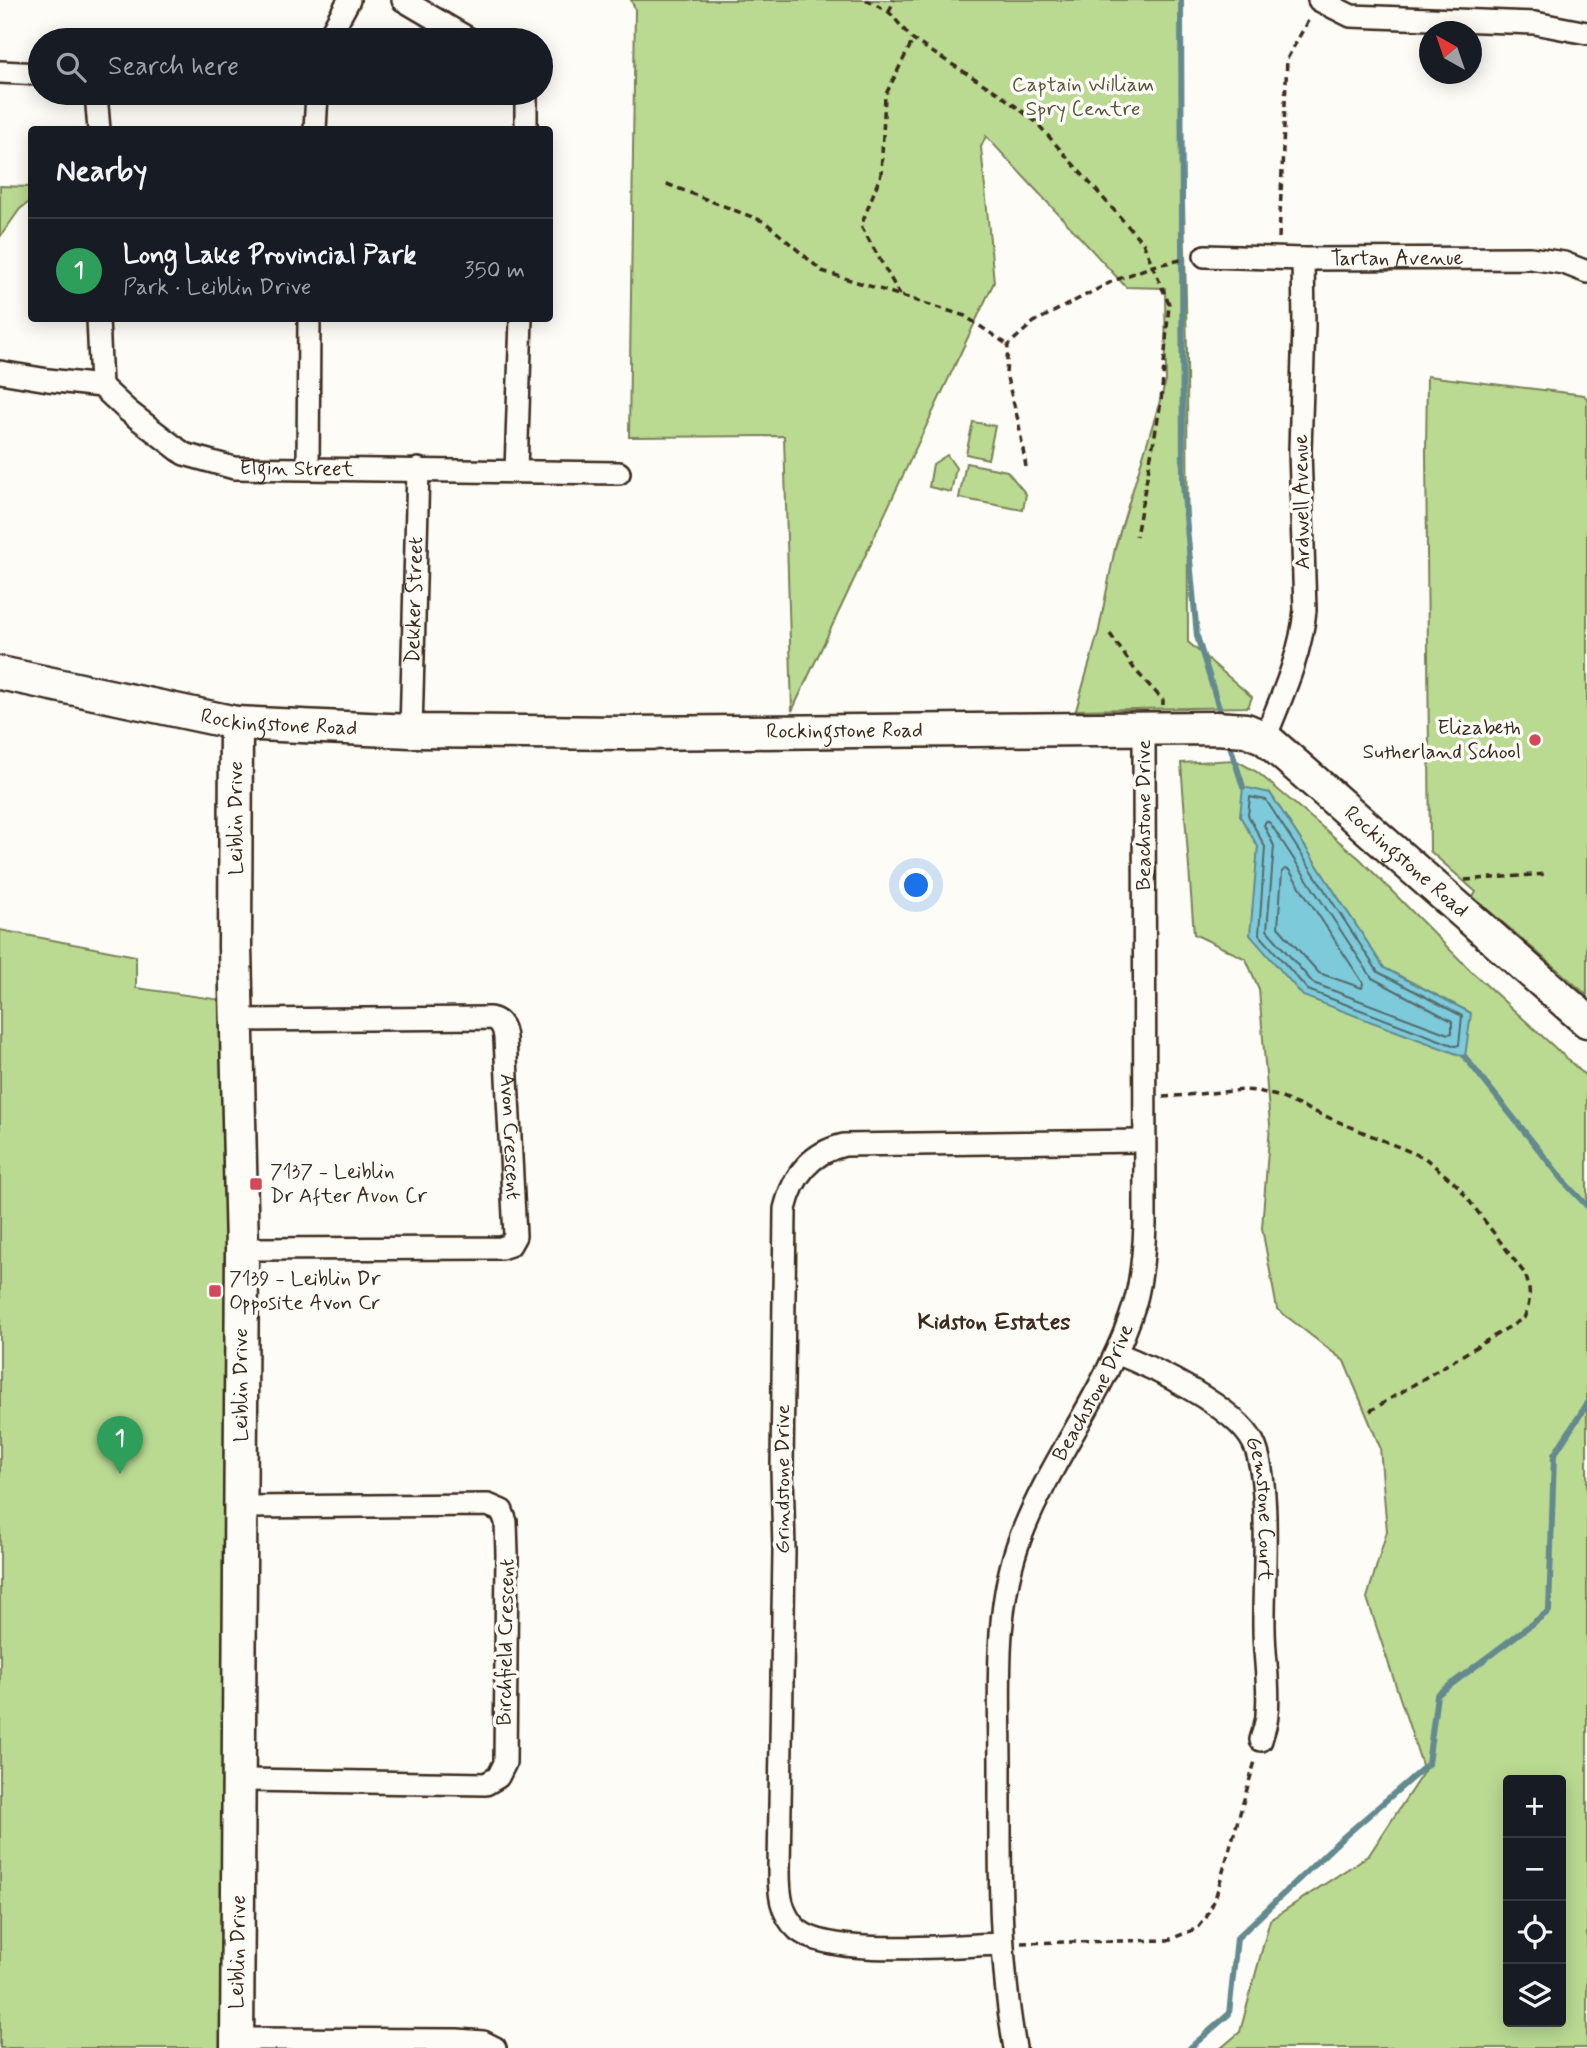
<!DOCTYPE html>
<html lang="en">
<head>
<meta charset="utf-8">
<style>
  :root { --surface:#171b24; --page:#242831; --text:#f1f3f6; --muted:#9ea1a6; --line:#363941; --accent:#d93025 }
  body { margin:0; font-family:Mynerve,sans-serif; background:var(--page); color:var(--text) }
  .controls { position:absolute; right:21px; bottom:21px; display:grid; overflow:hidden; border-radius:7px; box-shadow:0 4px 18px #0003 }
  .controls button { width:63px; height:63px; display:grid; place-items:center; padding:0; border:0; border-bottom:2px solid var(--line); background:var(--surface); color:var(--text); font:35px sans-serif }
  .compass { position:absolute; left:1419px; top:21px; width:63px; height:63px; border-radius:50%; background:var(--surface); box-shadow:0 4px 18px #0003; rotate:320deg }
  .you { position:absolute; left:917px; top:886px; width:24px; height:24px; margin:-18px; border:5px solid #fff; border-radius:50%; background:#1a73e8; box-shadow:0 0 0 10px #1a73e833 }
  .badge { display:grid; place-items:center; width:46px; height:46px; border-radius:50%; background:var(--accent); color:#fff; font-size:23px; font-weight:700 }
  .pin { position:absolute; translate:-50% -58px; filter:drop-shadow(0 2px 4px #0008) }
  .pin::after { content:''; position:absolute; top:37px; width:24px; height:21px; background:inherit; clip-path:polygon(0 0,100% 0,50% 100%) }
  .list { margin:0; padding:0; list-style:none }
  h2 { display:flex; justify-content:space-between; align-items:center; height:91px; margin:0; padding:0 28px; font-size:30px }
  h2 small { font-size:23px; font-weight:400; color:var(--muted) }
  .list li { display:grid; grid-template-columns:46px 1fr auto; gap:21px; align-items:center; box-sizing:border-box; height:105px; padding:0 28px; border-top:2px solid var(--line) }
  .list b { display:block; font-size:26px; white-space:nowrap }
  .list p { margin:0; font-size:23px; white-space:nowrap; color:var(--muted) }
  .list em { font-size:23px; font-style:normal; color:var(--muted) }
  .icon { flex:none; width:38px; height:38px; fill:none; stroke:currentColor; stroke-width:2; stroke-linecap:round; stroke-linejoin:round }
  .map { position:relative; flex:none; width:1587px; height:2048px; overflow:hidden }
  .search { position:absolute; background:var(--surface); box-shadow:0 4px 18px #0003; left:28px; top:28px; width:525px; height:77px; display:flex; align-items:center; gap:18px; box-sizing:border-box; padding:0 24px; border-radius:38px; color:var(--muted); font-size:26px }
  .panel { position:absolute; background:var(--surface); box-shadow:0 4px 18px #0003; left:28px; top:126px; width:525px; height:196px; border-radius:7px }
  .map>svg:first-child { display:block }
  .green { fill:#bada92; stroke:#7a8258; stroke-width:2; fill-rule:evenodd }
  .water { fill:#7dcadb; stroke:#638a8f; stroke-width:2 }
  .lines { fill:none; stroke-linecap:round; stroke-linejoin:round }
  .shore { stroke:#556a6a; stroke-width:2 }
  .stream { stroke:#638a8f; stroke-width:6 }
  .street-casing { stroke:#3b2a1e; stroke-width:26 }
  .secondary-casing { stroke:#3b2a1e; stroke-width:37 }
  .path { stroke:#3b2a1e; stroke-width:3.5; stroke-dasharray:7 5; stroke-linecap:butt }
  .street { stroke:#fdfcf7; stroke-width:21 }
  .secondary { stroke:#fdfcf7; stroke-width:32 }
  .poi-dot { fill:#d1495b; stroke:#fdfcf7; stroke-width:2.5 }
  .labels { text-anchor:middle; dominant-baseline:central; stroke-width:7; stroke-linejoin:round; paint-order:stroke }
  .park-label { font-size:21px; fill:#5b563b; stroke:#fdfcf7 }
  .street-label { font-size:21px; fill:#3b2a1e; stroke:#fdfcf7 }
  .poi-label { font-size:21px; fill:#3b2a1e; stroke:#fdfcf7; text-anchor:start }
  .neighbourhood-label { font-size:23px; font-weight:bold; fill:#3b2a1e; stroke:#fdfcf7 }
</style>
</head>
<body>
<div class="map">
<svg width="1587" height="2048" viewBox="0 0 1587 2048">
  <rect width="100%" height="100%" fill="#fdfcf7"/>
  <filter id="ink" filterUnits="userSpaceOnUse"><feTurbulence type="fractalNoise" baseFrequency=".0143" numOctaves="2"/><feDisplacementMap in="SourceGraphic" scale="14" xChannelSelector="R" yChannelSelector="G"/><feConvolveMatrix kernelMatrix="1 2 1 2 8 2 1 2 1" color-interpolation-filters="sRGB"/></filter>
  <g filter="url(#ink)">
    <path class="green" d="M 631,0 L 1180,0 L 1187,353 L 1188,642 L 1252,697 L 1248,707 L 1076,710 L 1099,630 L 1115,548 L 1166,381 L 1165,288 L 1126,287 L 986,136 L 981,147 L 994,282 L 792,711 L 784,436 L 629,437 L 635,9 Z
      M 0,186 L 31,187 L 32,200 L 20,209 L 0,237 Z
      M 1427,376 L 1584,395 L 1587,399 L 1587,995 L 1473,897 L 1476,892 L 1430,851 L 1426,452 Z
      M 973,422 L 995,426 L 988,459 L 966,454 Z
      M 947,455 L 956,468 L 951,492 L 929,487 L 933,464 Z
      M 966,463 L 1007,471 L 1026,494 L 1023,510 L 959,498 Z
      M 1235,760 L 1257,772 L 1360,859 L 1472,972 L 1587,1077 L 1587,2048 L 1221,2048 L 1240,2032 L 1270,1920 L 1369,1855 L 1424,1771 L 1367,1598 L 1387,1531 L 1380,1447 L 1344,1361 L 1277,1309 L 1262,1228 L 1270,1125 L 1259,989 L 1246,959 L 1194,934 L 1181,763 ZM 1270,793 L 1384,968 L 1471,1013 L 1251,935 L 1258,847 ZM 1508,1780 L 1561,1780 L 1561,2022 L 1508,2022 Z
      M 0,930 L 136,956 L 136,988 L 236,1002 L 237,2048 L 0,2048 Z"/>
    <path class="water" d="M 1243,787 L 1270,793 L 1384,968 L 1471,1013 L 1465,1057 L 1303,996 L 1250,935 L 1258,847 L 1240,816 Z"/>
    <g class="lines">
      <path class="shore" d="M 1250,797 L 1266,800 L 1378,972 L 1462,1016 L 1459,1045 L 1455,1046 L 1308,990 L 1259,934 L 1265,847 L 1248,815 Z
        M 1266,821 L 1270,823 L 1372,978 L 1452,1021 L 1452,1033 L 1448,1034 L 1313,983 L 1267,930 L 1274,846 L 1264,825 Z
        M 1285,869 L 1289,870 L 1363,983 L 1362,988 L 1319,973 L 1278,927 L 1282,872 Z"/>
      <path class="stream" d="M 1181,0 L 1183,484 L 1197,636 L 1222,718
        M 1228,739 L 1243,787
        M 1465,1057 L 1567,1185 L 1587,1206
        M 1190,2048 L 1229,2014 L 1237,1938 L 1339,1841 L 1428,1764 L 1437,1695 L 1549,1611 L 1554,1455 L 1587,1404"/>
      <g class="street-casing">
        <g id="street">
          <path d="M 403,0 L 471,40"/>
          <path d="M 1319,0 L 1351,16 L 1535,23 L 1587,33"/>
          <path d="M 327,40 L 349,0"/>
          <path d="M 0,72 L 40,74"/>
          <path d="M 96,93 L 99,130"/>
          <path d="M 526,93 L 526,130"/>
          <path d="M 315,130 L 317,93"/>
          <path id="s1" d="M 1205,256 L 1303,259 L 1530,258 L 1564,263 L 1587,272"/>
          <path d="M 98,318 L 101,386"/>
          <path id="s2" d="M 0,372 L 48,380 L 101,386 L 128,411 L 184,454 L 234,468 L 619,473"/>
          <path d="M 308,467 L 309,318"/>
          <path d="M 516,471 L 521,318"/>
          <path id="s3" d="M 411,731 L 418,469"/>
          <path d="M 1265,738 C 1282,696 1301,655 1305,610 L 1300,450 L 1304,325 L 1303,259"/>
          <path id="s4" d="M 236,1020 L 490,1018 C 501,1020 504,1028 505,1038 L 515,1236 L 510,1245 L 501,1248 L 242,1249"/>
          <path id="s5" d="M 1116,1353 C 1152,1367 1235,1407 1253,1442 C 1272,1478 1263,1584 1264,1628 C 1264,1656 1270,1686 1267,1714 C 1267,1723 1263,1732 1261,1740"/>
          <path d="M 239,1507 L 488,1505 L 502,1511 L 506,1522 L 507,1554 L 505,1763 L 498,1777 L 486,1784 L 240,1780"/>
          <path d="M 1002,1944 C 955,1945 832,1958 798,1930 C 780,1914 779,1892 779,1870 L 784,1551 L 782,1468 L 785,1209 C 793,1176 810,1153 844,1145 L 1143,1141"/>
          <path d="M 237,2039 L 457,2040 L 483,2042 L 495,2048"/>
          <path id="s6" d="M 1015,2048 C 998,1955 1000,1862 1000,1768 C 1000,1692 993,1608 1021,1536 C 1052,1456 1110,1386 1135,1303 C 1142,1277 1144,1251 1145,1224 L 1144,728"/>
        </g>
      </g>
      <g class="secondary-casing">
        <g id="secondary">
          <path id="s7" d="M 0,673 L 236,723 L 411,731 L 624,733 L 1215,728 L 1246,730 L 1265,738 L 1587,1021"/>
          <path d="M 236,723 L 235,947 L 242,1249 L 237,2048"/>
        </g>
      </g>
      <path class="path" d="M 866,0 L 889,12 L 913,40 L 998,93 L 1035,121 L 1143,243 L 1169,304 L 1161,402 L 1136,536
        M 889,12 L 894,0
        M 667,184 L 765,222 L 822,271 L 965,316 L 1008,345
        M 1279,238 L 1287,59 L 1310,17
        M 900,295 L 861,226 L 881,174 L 885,96 L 913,40
        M 1026,467 L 1018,420 L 1006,374 L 1008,345 L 1034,322 L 1113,281 L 1153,266 L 1185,259
        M 1110,634 L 1135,670 L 1163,700 L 1163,705
        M 1465,880 L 1546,874
        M 1163,1097 L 1245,1090 L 1258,1091 L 1277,1096 L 1425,1158 L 1458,1186 L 1525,1274 C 1531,1290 1531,1302 1524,1318 L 1370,1411
        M 1021,1943 L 1168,1940 L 1198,1928 L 1206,1918 L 1215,1899 L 1256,1758"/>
      <use href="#street" class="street"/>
      <use href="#secondary" class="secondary"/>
    </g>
  </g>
  <g class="poi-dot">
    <circle cx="1535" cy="740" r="7"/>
    <rect x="249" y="1177" width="14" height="14" rx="3.5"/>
    <rect x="208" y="1284" width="14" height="14" rx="3.5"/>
  </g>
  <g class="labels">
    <g class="park-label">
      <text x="1083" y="85">Captain William<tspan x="1083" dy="24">Spry Centre</tspan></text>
    </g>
    <g class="street-label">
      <text stroke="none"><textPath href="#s1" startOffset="192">Tartan Avenue</textPath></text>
      <text stroke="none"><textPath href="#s2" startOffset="324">Elgin Street</textPath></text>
      <text transform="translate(1302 502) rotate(-91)">Ardwell Avenue</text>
      <text stroke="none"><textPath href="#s3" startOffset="131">Dekker Street</textPath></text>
      <text stroke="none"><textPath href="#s7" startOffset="284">Rockingstone Road</textPath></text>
      <text stroke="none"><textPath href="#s7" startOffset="850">Rockingstone Road</textPath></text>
      <text transform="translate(1144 815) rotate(-90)">Beachstone Drive</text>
      <text transform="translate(236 818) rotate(-90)">Leiblin Drive</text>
      <text stroke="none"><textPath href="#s7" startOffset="1460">Rockingstone Road</textPath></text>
      <text stroke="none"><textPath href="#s4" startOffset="380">Avon Crescent</textPath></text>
      <text transform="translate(241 1385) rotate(-90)">Leiblin Drive</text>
      <text stroke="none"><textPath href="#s6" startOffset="676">Beachstone Drive</textPath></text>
      <text transform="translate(783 1479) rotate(-90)">Grindstone Drive</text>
      <text stroke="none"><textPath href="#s5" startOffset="233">Gemstone Court</textPath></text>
      <text transform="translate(506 1642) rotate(-89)">Birchfield Crescent</text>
      <text transform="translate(238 1952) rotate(-89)">Leiblin Drive</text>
    </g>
    <g class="poi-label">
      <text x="1521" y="728" text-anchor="end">Elizabeth<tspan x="1521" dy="24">Sutherland School</tspan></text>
      <text x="270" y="1172">7137 - Leiblin<tspan x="270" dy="24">Dr After Avon Cr</tspan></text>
      <text x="229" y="1279">7139 - Leiblin Dr<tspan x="229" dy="24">Opposite Avon Cr</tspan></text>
    </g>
    <g class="neighbourhood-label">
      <text x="994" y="1323">Kidston Estates</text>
    </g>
  </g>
</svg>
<div class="controls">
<button>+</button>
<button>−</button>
<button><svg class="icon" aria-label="locate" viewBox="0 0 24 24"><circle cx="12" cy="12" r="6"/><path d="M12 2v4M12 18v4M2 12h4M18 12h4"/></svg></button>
<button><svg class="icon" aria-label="layers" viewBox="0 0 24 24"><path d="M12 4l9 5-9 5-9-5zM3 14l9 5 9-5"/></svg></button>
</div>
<svg class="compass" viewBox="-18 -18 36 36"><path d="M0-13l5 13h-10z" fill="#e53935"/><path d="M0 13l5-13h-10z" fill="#9ea1a6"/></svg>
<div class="you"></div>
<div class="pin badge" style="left:120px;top:1474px;background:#2e9e5b">1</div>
<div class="search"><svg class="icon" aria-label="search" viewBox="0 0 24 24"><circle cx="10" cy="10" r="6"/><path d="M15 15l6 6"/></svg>Search here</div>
<section class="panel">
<h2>Nearby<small></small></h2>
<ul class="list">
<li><span class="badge" style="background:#2e9e5b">1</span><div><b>Long Lake Provincial Park</b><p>Park · Leiblin Drive</p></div><em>350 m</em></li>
</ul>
</section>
</div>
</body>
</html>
